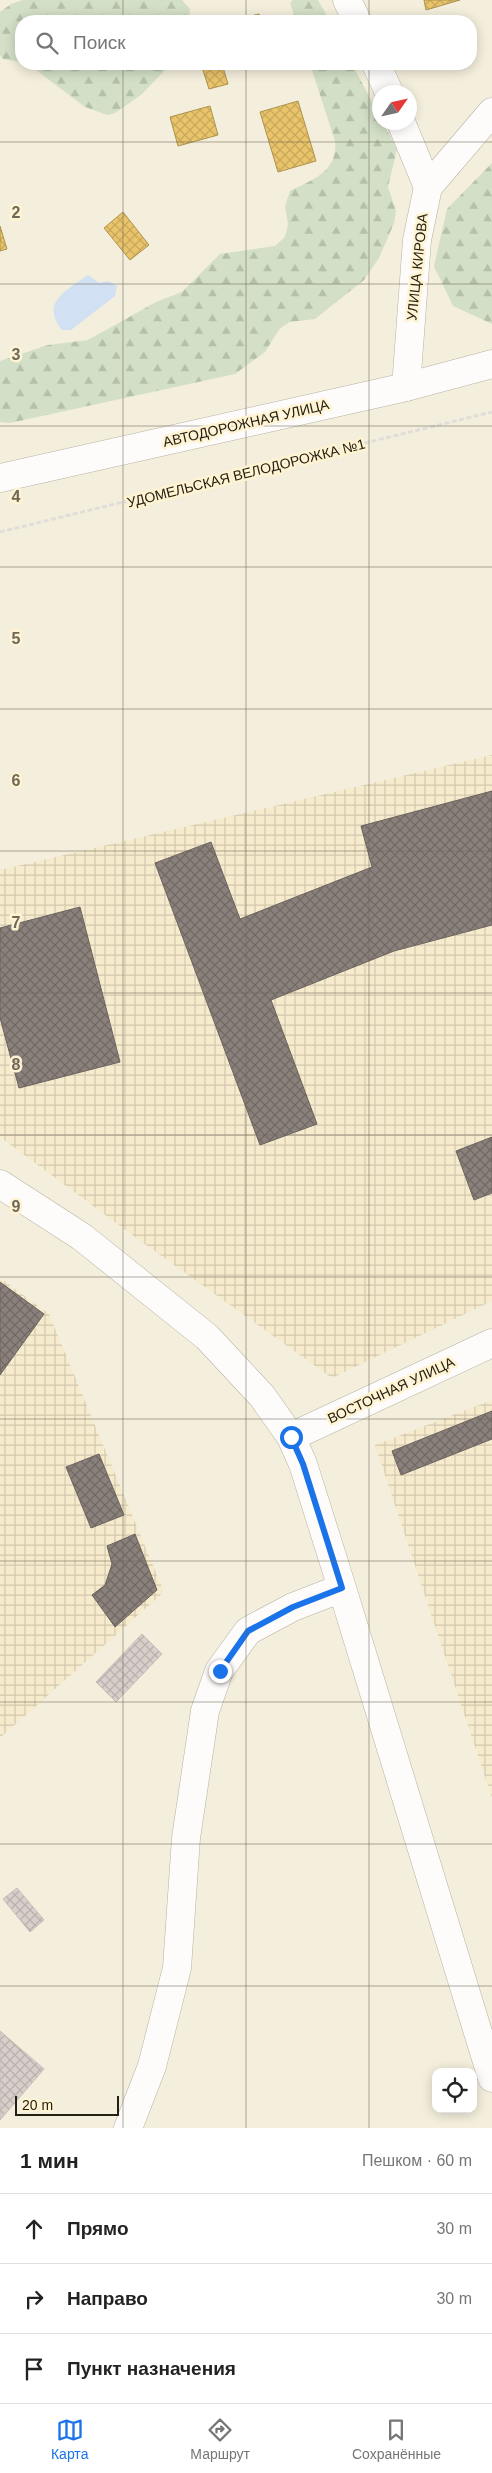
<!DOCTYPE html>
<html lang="ru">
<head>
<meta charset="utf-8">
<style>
  :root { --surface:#fff; --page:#f6f6f6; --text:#222; --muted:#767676; --line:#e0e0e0; --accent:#1a73e8 }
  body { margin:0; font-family:Arial,sans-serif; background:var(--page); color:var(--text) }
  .controls { position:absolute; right:15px; bottom:15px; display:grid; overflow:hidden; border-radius:10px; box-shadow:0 2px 12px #0003 }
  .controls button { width:45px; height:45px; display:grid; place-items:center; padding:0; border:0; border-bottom:1px solid var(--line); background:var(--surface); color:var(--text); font:25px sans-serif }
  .compass { position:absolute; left:372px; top:85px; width:45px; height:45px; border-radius:50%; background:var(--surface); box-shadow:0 2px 12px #0003; rotate:56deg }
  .scale { position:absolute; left:15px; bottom:12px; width:104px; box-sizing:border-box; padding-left:5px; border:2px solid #252014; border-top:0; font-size:14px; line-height:18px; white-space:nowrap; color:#252014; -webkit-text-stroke:4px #fff3d2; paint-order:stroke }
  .stop { position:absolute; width:15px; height:15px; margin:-11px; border:4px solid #1a73e8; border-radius:50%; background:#fff }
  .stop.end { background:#1a73e8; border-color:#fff; box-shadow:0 1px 5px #0008 }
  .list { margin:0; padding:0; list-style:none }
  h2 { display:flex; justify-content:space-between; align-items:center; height:65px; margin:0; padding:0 20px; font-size:21px }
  h2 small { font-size:16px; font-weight:400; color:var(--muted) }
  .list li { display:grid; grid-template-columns:32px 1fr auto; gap:15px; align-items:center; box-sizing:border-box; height:70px; padding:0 20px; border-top:1px solid var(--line) }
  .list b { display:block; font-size:19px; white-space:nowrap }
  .list em { font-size:16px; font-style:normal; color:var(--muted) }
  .icon { flex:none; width:28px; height:28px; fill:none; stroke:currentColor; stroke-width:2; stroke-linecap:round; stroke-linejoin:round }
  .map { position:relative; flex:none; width:492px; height:2128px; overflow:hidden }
  .search { position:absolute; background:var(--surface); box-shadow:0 2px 12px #0003; left:15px; right:15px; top:15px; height:55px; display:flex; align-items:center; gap:12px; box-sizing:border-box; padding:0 18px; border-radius:20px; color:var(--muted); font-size:19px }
  .sheet { height:275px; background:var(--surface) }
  nav { display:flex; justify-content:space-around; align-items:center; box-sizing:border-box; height:70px; border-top:1px solid var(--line); background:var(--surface); font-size:14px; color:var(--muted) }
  nav a { display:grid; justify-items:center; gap:2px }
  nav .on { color:var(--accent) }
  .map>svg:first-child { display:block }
  .industrial { fill:url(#industrial-grid) }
  .forest { fill:url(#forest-firs) }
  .water { fill:#d2e0f4 }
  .homes { fill:url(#homes-cross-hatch); stroke:#ae9350 }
  .industry { fill:url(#industry-cross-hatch); stroke:#6c645d }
  .building { fill:url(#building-cross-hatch); stroke:#c6beb8 }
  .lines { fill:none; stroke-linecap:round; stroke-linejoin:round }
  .minor-casing { stroke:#b7b2a4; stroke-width:29 }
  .major-casing { stroke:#b7b2a4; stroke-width:29 }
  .path { stroke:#e0ded9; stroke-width:3; stroke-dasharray:5 2.5; stroke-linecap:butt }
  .minor { stroke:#fdfcfa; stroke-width:28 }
  .major { stroke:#fdfcfa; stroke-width:28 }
  .route { stroke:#1a73e8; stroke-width:6 }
  .grid { fill:none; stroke:#6d685a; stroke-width:1; stroke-opacity:0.55 }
  .labels { text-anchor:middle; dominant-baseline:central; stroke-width:5; stroke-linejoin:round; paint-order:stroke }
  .street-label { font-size:14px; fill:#252014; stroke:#fff3d2 }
  .grid-label { font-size:16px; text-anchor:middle; font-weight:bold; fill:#6d685a; stroke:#fff3d2; stroke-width:5; stroke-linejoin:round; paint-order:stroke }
</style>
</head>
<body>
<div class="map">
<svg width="492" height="2128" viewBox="0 0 492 2128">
  <defs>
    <pattern id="industrial-grid" width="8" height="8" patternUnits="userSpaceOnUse" patternTransform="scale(1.25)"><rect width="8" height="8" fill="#f7ebcd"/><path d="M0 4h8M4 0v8" fill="none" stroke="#d4c9af"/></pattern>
    <pattern id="forest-firs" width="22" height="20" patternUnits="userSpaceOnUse" patternTransform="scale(1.25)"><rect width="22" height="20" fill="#d3e0c7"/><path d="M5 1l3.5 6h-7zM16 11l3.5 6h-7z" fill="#b5c0aa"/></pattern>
    <pattern id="homes-cross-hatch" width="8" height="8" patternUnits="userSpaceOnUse" patternTransform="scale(1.25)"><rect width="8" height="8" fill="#e9c46a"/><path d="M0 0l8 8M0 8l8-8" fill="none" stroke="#c8a85b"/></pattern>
    <pattern id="industry-cross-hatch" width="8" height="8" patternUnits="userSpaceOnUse" patternTransform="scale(1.25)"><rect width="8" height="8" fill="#8a817c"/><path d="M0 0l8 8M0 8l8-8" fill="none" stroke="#716964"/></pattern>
    <pattern id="building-cross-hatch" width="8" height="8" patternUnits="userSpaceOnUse" patternTransform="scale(1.25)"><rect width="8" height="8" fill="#d8cfca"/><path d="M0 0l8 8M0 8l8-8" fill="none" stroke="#b9b1ad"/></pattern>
  </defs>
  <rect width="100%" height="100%" fill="#f4eedc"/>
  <path class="industrial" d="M 492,755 L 492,1301 L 332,1378 L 135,1237 L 0,1137 L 0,870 Z
    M 0,1278 L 49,1314 L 164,1592 L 0,1738 Z
    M 492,1400 L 492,1798 L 375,1445 Z"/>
  <path class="forest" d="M 23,0 L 182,0 L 190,9 L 189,21 L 21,21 L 21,62 L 3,59 L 0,55 L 0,12 L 11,4 Z
    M 293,0 L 318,0 L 330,21 L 296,21 L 290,3 Z
    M 28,64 L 171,64 L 141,95 L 115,113 L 107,115 L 85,107 Z
    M 310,64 L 352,64 L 379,115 L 380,122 L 383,123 L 397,149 L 388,187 L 396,211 L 394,223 L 379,258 L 364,280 L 315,319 L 290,322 L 280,328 L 265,352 L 235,374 L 10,423 L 0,422 L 0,361 L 48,345 L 88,340 L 156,302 L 182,292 L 220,254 L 275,246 L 285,237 L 288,224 L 285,206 L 290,191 C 313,179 338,172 335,141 Z
    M 492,163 L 492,324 L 453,306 L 434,266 L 447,209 Z"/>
  <path class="water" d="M 88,275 L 99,283 L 108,281 L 117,286 L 115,296 L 71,330 L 62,330 C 40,302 67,290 88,275 Z"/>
  <path class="homes" d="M 424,0 L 460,0 L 426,10 Z
    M 259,14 L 261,21 L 230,21 Z
    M 201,64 L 222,64 L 228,84 L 209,89 Z
    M 298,101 L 316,161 L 278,172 L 260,112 Z
    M 210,106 L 218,135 L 178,146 L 170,117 Z
    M 123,212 L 149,245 L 130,260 L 104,228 Z
    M 0,226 L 7,249 L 0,251 Z"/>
  <path class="industry" d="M 492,791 L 492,925 L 394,951 L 271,1000 L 317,1124 L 260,1145 L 155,863 L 211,842 L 240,919 L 372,867 L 361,826 Z
    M 80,907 L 120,1062 L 19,1088 L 0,1018 L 0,928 Z
    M 492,1137 L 492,1193 L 474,1200 L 456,1151 Z
    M 0,1282 L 44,1314 L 0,1375 Z
    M 492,1411 L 492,1439 L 401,1475 L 392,1451 Z
    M 99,1454 L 124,1515 L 91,1528 L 66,1467 Z
    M 135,1534 L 157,1590 L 115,1627 L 92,1595 L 105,1585 L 112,1564 L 107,1546 Z"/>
  <path class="building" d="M 142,1634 L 162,1654 L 116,1702 L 96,1682 Z
    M 17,1888 L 44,1920 L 30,1932 L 3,1899 Z
    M 0,2031 L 44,2069 L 0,2120 Z"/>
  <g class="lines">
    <g class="minor-casing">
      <path id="minor" d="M 347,0 L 357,21
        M 376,64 L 389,92
        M 401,122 L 428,187 L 417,240 L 406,387
        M 428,187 L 492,112
        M 0,1184 L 82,1237 L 207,1337 L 262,1396 L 291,1437 L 303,1464 L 342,1588 L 492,2078
        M 291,1437 L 492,1343
        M 128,2128 L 152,2066 L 177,1968 L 186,1838 L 205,1711 L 219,1671 L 248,1631 L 293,1607 L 342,1588"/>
    </g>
    <g class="major-casing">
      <path id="major" d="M 0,478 L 406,387 L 492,364"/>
    </g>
    <path class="path" d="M 0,532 L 492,412"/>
    <use href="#minor" class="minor"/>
    <use href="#major" class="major"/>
  </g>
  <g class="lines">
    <path class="route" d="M 220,1671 L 248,1631 L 293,1607 L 342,1588 L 303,1464 L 291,1437"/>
  </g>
  <path class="grid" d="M 123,0 L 123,21M 246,0 L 246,21M 369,0 L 369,21M 123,64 L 123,2128M 246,64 L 246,2128M 369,64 L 369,2128M 0,142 L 492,142M 0,284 L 492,284M 0,426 L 492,426M 0,567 L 492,567M 0,709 L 492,709M 0,851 L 492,851M 0,993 L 492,993M 0,1135 L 492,1135M 0,1277 L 492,1277M 0,1419 L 492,1419M 0,1561 L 492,1561M 0,1702 L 492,1702M 0,1844 L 492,1844M 0,1986 L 492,1986"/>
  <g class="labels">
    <g class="street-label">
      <text transform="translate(417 267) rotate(-84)">УЛИЦА КИРОВА</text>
      <text transform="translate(246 423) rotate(-13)">АВТОДОРОЖНАЯ УЛИЦА</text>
      <text transform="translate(246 473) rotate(-14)">УДОМЕЛЬСКАЯ ВЕЛОДОРОЖКА №1</text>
      <text transform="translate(391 1390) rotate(-25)">ВОСТОЧНАЯ УЛИЦА</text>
    </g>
  </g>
  <g class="grid-label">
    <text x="16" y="218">2</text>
    <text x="16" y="360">3</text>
    <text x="16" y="502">4</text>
    <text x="16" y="644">5</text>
    <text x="16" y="786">6</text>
    <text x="16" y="928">7</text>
    <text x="16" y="1070">8</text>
    <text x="16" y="1212">9</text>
  </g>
</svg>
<div class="controls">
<button><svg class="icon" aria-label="locate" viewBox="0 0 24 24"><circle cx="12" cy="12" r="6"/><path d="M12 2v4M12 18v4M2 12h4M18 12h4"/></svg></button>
</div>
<svg class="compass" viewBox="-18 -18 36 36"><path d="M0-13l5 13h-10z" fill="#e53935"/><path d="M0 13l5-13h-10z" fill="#767676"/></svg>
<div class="scale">20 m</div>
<div class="stop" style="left:291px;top:1437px"></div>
<div class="stop end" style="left:220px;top:1671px"></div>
<div class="search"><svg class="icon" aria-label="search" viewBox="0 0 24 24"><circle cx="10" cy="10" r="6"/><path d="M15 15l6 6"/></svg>Поиск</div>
</div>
<section class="sheet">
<h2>1 мин<small>Пешком · 60 m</small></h2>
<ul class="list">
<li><svg class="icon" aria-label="ahead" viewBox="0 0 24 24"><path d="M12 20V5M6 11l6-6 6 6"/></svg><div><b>Прямо</b></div><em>30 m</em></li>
<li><svg class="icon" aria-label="right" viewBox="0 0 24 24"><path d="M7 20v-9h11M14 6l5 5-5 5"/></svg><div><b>Направо</b></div><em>30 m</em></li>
<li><svg class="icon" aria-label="arrive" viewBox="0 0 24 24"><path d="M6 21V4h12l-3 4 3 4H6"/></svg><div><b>Пункт назначения</b></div></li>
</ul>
</section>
<nav>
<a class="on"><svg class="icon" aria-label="map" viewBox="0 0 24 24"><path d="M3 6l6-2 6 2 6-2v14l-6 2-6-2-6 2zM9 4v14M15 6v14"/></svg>Карта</a>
<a><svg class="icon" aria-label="directions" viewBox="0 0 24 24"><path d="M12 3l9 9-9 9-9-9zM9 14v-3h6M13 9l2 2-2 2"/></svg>Маршрут</a>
<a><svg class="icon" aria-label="saved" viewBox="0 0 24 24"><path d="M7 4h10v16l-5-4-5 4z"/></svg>Сохранённые</a>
</nav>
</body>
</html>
